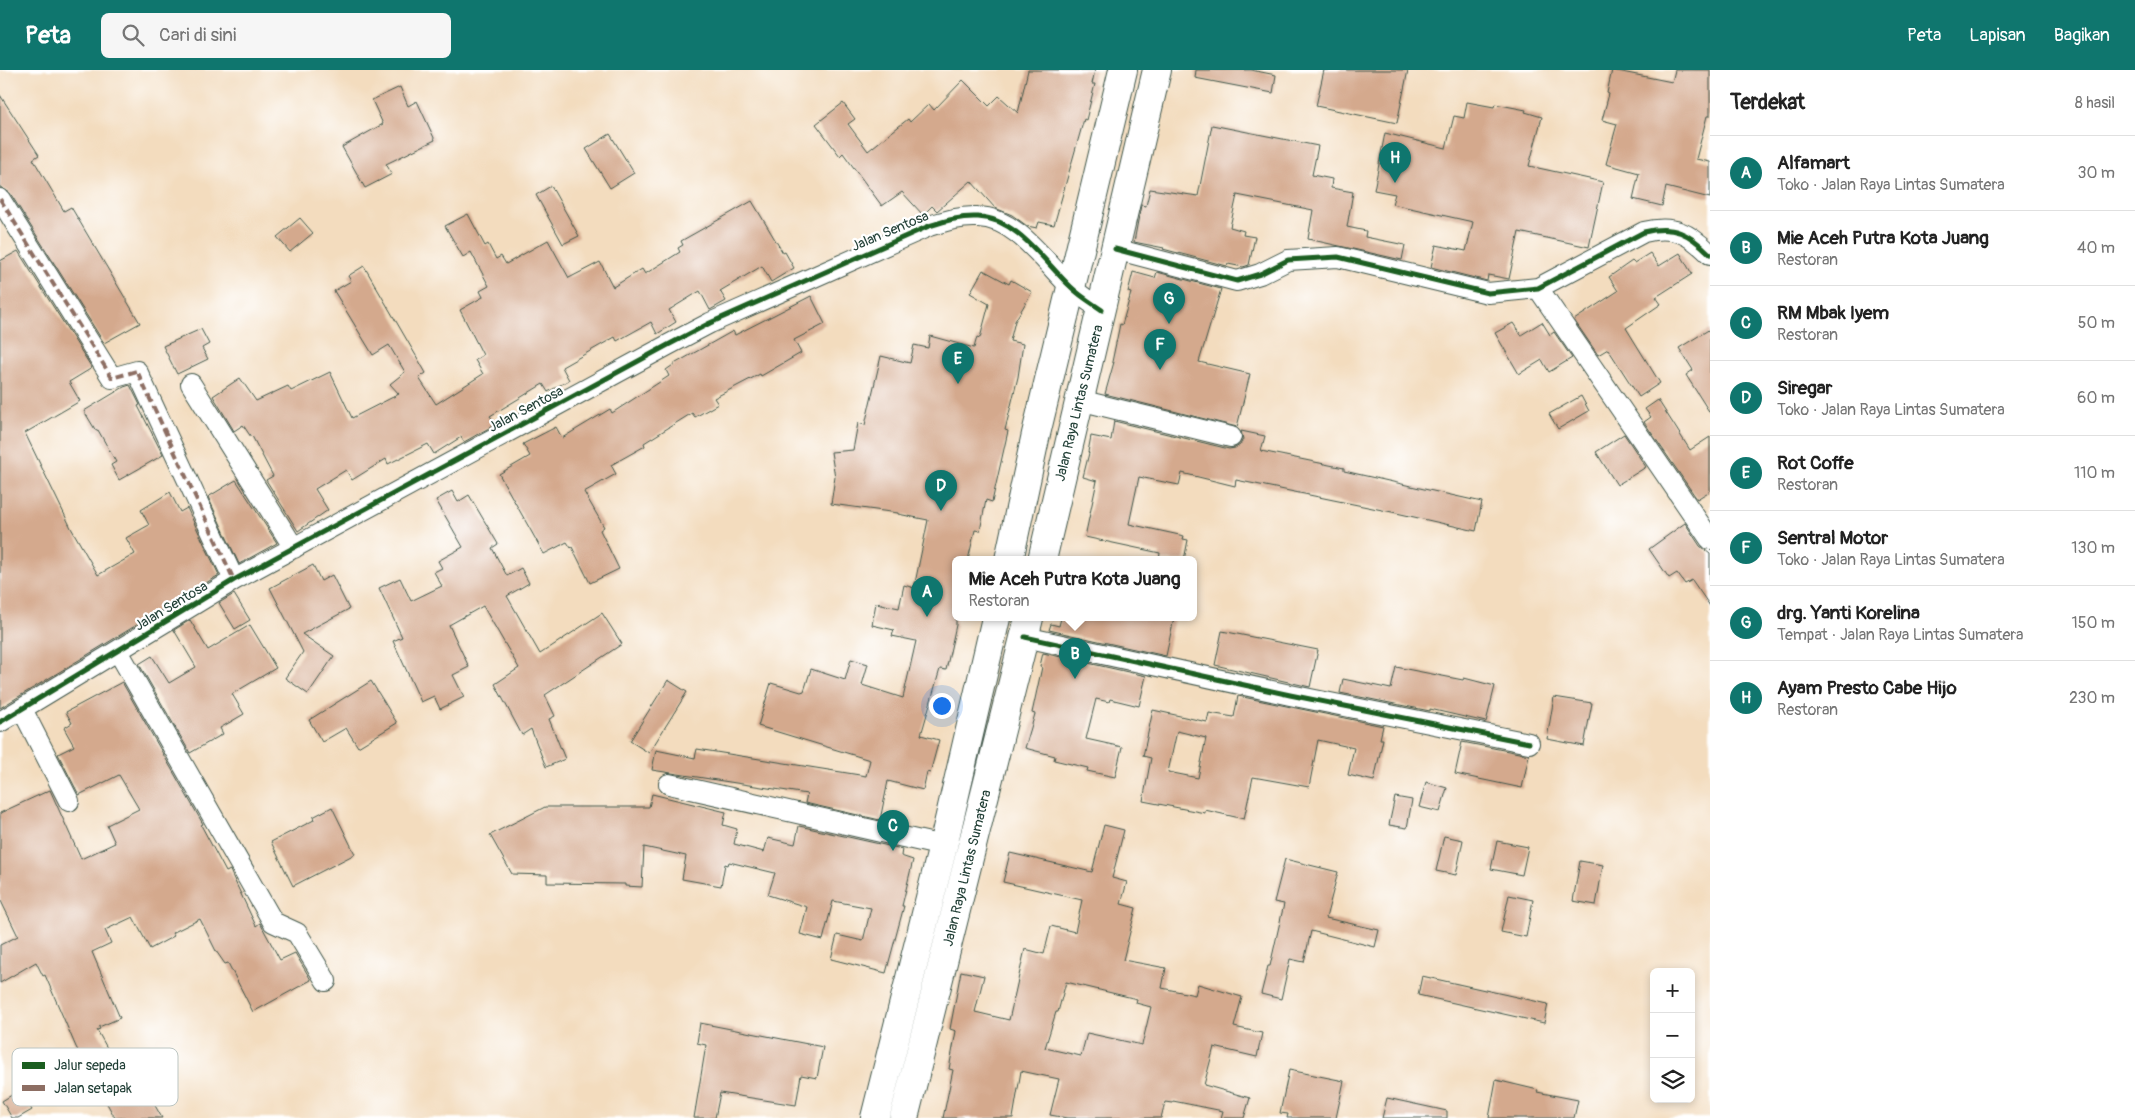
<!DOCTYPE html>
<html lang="id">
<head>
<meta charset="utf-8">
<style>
  :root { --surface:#fff; --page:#f6f6f6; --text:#222; --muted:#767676; --line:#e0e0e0; --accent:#0f766e }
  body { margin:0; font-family:Pangolin,sans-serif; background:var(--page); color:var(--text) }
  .controls { position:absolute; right:15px; bottom:15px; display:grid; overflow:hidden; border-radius:8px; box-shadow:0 2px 8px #0003 }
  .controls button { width:45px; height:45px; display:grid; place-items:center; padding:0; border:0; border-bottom:1px solid var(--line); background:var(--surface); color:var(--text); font:25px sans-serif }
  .you { position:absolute; left:941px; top:635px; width:18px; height:18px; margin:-12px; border:4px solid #fff; border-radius:50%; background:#1a73e8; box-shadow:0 0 0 8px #1a73e833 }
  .badge { display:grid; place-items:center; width:32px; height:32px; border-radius:50%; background:var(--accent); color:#fff; font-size:16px; font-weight:700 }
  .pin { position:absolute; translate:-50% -41px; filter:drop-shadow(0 1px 2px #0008) }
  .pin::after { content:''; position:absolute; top:26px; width:18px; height:15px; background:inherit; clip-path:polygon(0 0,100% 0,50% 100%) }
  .popup { position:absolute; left:952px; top:486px; width:245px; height:65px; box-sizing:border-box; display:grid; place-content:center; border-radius:8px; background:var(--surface); filter:drop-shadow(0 1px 4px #0005); font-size:16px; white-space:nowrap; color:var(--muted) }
  .popup b { font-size:19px; color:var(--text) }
  .popup::after { content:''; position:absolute; left:50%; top:100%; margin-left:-10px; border:10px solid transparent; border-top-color:var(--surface) }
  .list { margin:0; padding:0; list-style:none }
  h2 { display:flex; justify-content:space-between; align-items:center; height:65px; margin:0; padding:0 20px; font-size:21px }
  h2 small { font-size:16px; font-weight:400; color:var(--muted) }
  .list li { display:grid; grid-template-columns:32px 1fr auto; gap:15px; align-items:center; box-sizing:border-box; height:75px; padding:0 20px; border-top:1px solid var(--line) }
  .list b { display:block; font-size:19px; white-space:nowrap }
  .list p { margin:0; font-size:16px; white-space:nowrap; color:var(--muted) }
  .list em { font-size:16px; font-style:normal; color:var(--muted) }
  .icon { flex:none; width:28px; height:28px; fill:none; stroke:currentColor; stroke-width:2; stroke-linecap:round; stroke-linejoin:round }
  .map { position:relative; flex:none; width:1710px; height:1048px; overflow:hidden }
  header { display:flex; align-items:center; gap:30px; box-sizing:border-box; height:70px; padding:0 25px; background:var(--accent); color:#fff }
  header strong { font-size:24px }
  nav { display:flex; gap:28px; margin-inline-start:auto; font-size:18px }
  .search { width:350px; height:45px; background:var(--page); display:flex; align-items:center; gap:12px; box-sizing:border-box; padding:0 18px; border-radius:8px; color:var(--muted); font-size:19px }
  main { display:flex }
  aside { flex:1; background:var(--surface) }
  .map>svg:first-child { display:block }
  .building { fill:#d4a98d; fill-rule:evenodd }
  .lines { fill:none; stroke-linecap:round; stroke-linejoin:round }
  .street-casing { stroke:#3f5549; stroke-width:22 }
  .highway-casing { stroke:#3f5549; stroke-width:30 }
  .street { stroke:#fff; stroke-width:20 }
  .highway { stroke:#fff; stroke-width:28 }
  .quiet { stroke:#8d6e63; stroke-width:4; stroke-dasharray:8 4; stroke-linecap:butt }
  .cycleway-casing { stroke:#fff; stroke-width:8 }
  .cycleway { stroke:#1b5e20; stroke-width:5 }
  .labels { text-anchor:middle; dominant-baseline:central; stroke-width:4.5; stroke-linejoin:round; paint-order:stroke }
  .street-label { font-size:14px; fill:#1f3d34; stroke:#fff }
  .key { fill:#fff; stroke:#bcc5c2; stroke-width:1 }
  .key-label { font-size:14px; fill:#1f3d34 }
</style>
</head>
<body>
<header>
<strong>Peta</strong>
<div class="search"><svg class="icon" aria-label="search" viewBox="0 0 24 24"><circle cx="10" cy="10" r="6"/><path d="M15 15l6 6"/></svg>Cari di sini</div>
<nav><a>Peta</a><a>Lapisan</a><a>Bagikan</a></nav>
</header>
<main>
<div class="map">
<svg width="1710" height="1048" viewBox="0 0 1710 1048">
  <rect width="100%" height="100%" fill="#fff"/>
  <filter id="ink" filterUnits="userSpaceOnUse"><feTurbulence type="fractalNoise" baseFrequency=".02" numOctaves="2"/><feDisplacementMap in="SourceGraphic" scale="10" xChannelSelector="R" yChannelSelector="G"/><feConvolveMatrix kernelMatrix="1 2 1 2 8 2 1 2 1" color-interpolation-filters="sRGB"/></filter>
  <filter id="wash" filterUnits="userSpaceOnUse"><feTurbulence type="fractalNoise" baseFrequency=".0096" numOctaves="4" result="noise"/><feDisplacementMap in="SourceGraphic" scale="20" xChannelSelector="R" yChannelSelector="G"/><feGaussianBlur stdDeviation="1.12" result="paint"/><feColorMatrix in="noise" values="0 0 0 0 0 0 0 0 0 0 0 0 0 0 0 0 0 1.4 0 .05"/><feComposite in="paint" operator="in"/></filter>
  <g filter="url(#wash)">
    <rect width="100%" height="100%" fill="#f3dcbe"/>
    <g id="blocks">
      <path class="building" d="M 1028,0 L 1095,0 L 1092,14 L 1095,14 L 1086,50 L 1084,49 L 1054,155 L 1039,152 L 1037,158 L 1027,156 L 1012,145 L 995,138 L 971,111 L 937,141 L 932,136 L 923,145 L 902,122 L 882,136 L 843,83 L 840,86 L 816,54 L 843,33 L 855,49 L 848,54 L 868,81 L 908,49 L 910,52 L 929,34 L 934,40 L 963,10 L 989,36 L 999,26 L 1018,43 Z
        M 1196,0 L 1251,0 L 1276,5 L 1273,23 L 1195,8 Z
        M 1324,0 L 1408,0 L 1397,53 L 1316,36 Z
        M 1612,0 L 1672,12 L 1675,0 L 1710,0 L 1710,46 L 1707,46 L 1696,89 L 1710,92 L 1710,128 L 1666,117 L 1662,136 L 1633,129 L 1639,103 L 1606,94 L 1617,54 L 1602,50 L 1609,24 L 1607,23 Z
        M 400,17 L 408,36 L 417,31 L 435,70 L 386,94 L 392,104 L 365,118 L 342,77 L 383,54 L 372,30 Z
        M 0,25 L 39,85 L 33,89 L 64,141 L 71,137 L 140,253 L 104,273 L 10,123 L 0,117 Z
        M 1467,32 L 1494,37 L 1495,34 L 1526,40 L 1525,42 L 1542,47 L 1529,96 L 1603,112 L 1589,177 L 1519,162 L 1509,209 L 1488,205 L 1487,211 L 1431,197 L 1436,175 L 1466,181 L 1473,152 L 1392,134 L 1395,124 L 1374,120 L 1385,63 L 1446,78 L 1454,46 L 1464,48 Z
        M 1212,55 L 1318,76 L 1312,105 L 1332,109 L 1331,118 L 1353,122 L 1347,157 L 1366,161 L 1365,167 L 1405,175 L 1402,190 L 1308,169 L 1313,140 L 1237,125 L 1230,157 L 1244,161 L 1243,165 L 1255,167 L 1249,195 L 1243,197 L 1228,194 L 1227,196 L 1163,179 L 1164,178 L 1134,172 L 1141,135 L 1146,136 L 1150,119 L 1198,126 Z
        M 610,64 L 634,103 L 610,118 L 586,79 Z
        M 551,116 L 579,166 L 563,174 L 536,125 Z
        M 752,131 L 783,183 L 785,182 L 794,198 L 771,212 L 762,196 L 720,221 L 726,231 L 710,240 L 700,221 L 669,240 L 676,252 L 657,264 L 651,252 L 617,271 L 615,267 L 562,297 L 569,310 L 548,322 L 543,314 L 490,346 L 496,354 L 464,372 L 461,367 L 434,384 L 428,374 L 388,394 L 386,389 L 352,410 L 346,400 L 315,419 L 328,440 L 298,461 L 266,410 L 273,406 L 252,366 L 251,367 L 243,355 L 234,361 L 213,326 L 240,308 L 256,331 L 288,316 L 291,321 L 330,302 L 352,348 L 399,324 L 390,314 L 405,302 L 389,275 L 373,285 L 334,221 L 351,211 L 348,206 L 364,196 L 426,303 L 419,308 L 436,334 L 483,304 L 475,290 L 483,285 L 460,240 L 483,227 L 480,221 L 489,216 L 471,182 L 463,187 L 445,156 L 468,144 L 485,176 L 488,174 L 496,189 L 501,186 L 506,194 L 548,170 L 569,208 L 600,192 L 613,217 L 642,199 L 645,204 L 680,182 L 678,178 L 683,175 L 681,171 Z
        M 300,148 L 313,163 L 290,182 L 277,167 Z
        M 18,181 L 92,298 L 69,312 L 80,331 L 25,363 L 71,458 L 98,505 L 135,484 L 126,468 L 149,455 L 141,440 L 170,422 L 180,442 L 187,438 L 219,505 L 0,638 L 0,191 Z
        M 1650,183 L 1659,196 L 1680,183 L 1692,204 L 1656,227 L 1661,234 L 1626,258 L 1660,313 L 1639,327 L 1608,279 L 1598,285 L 1574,250 L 1618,221 L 1609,207 L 1632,191 L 1634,193 Z
        M 983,200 L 1009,214 L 1011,210 L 1032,222 L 1015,251 L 1010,271 L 1023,274 L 1018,307 L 1005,360 L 1008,361 L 992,432 L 986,430 L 980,461 L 975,460 L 968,490 L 956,490 L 956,555 L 946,600 L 940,599 L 921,665 L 939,670 L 930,703 L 927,702 L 923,720 L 888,711 L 880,750 L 805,733 L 807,724 L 652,700 L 656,680 L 695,688 L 697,679 L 866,706 L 870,690 L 758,656 L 771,613 L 801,622 L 804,621 L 811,599 L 845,610 L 851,589 L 868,594 L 862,615 L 903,628 L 916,571 L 892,566 L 894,560 L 872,555 L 876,533 L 899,538 L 904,515 L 914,518 L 928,450 L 898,444 L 898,443 L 831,434 L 835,407 L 831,382 L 853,380 L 858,353 L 865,355 L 881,286 L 910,293 L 914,275 L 928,278 L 930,266 L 974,278 L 977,267 L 980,268 L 989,234 L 970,223 Z
        M 1133,202 L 1155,208 L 1157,202 L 1221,219 L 1199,292 L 1250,304 L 1237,357 L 1105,324 L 1114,292 L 1112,292 L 1120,254 L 1122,255 L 1131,223 L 1128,222 Z
        M 811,226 L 825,254 L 794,270 L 801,283 L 761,306 L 760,304 L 714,328 L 718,334 L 695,347 L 692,343 L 644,373 L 645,376 L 611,395 L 616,404 L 584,422 L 604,457 L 600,460 L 619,499 L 590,513 L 572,477 L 571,478 L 567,472 L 544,484 L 499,404 L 530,386 L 523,374 L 556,357 L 562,368 L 610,339 L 612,343 L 669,306 L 666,300 L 676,293 L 733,261 L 735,265 Z
        M 1542,252 L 1550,265 L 1554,262 L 1572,288 L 1549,302 L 1542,290 L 1519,304 L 1495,263 L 1513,253 L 1521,265 Z
        M 201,259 L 209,274 L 202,278 L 208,289 L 177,304 L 163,276 Z
        M 1710,259 L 1710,343 L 1686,305 L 1693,300 L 1679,278 Z
        M 130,315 L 140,335 L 138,336 L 163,385 L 119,410 L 111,395 L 116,392 L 98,360 L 96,361 L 84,341 L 124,317 Z
        M 1581,326 L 1589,341 L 1558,359 L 1549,344 Z
        M 1658,330 L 1690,380 L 1710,367 L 1710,421 L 1697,429 L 1644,352 L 1651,347 L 1645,339 Z
        M 1114,351 L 1229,379 L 1235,378 L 1240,375 L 1243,369 L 1241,361 L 1265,366 L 1261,381 L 1344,398 L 1344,401 L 1482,432 L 1476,461 L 1392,442 L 1236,410 L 1235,416 L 1182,403 L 1179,415 L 1139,407 L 1129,454 L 1184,466 L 1183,469 L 1188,470 L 1184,490 L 1159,490 L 1160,483 L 1085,467 L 1097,411 L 1083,407 L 1089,383 L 1088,382 L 1091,366 L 1111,370 Z
        M 1624,364 L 1646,397 L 1617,415 L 1596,382 Z
        M 236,410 L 277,473 L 239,494 L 208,427 Z
        M 452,421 L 458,432 L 469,425 L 498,474 L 492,478 L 507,506 L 521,498 L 529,513 L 507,526 L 540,584 L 602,543 L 622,574 L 545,625 L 555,646 L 549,649 L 565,689 L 546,697 L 531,659 L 522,665 L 495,614 L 519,598 L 483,536 L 449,555 L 469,597 L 453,605 L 464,627 L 440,639 L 434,626 L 421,632 L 393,571 L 402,567 L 379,518 L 400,508 L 411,531 L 442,516 L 434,502 L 442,498 L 438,491 L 463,477 L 436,430 Z
        M 1685,453 L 1700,476 L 1710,484 L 1710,536 L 1692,510 L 1685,514 L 1677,503 L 1669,508 L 1649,479 Z
        M 313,495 L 321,511 L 332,505 L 349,539 L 302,564 L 334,586 L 308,624 L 285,608 L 303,582 L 270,518 Z
        M 234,524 L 250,550 L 235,559 L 219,533 Z
        M 1061,548 L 1174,548 L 1166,586 L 1049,560 L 1051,554 L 1059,556 Z
        M 190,550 L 208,580 L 250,555 L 276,598 L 232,624 L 244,644 L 220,658 L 223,664 L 190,683 L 139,594 L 152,586 L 169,613 L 196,597 L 174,560 Z
        M 1222,561 L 1318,580 L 1310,617 L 1215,595 Z
        M 1043,583 L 1146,606 L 1139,636 L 1110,629 L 1109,632 L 1096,629 L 1086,669 L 1122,677 L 1115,707 L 1087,701 L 1088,698 L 1054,690 L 1055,686 L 1025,678 L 1035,644 L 1032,643 L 1042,597 L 1040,596 Z
        M 1396,597 L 1463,610 L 1464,608 L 1495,616 L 1486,652 L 1430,639 L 1430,641 L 1340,623 L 1343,609 L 1391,619 Z
        M 668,610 L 687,622 L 649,683 L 630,671 Z
        M 371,611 L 397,653 L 358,677 L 346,658 L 322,672 L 309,650 Z
        M 122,612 L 203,754 L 201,755 L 226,802 L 230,800 L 232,805 L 256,856 L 260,853 L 280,890 L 295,883 L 311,910 L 253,942 L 228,893 L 225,894 L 216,881 L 200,849 L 172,863 L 174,866 L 150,879 L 133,847 L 105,860 L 111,873 L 92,882 L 120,948 L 99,957 L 100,959 L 97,960 L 132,1023 L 144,1016 L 162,1048 L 115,1048 L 76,977 L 45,905 L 43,906 L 36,892 L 0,913 L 0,875 L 18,866 L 0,829 L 0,743 L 50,720 L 81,789 L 115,773 L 107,755 L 139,739 L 119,705 L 79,725 L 58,684 L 74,676 L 64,658 L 72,653 L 66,642 Z
        M 1238,626 L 1383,656 L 1380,669 L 1383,669 L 1374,711 L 1348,705 L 1354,678 L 1318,670 L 1309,717 L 1253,707 L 1244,749 L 1205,740 L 1205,743 L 1143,731 L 1151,688 L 1143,686 L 1153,640 L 1207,652 L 1209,643 L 1234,647 ZM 1177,661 L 1206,668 L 1198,708 L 1168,702 Z
        M 1554,627 L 1592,633 L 1584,676 L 1547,669 Z
        M 1462,672 L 1529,685 L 1522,718 L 1455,704 Z
        M 1426,712 L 1447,718 L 1440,742 L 1419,737 Z
        M 652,724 L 726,742 L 723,755 L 737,759 L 734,774 L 764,782 L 768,768 L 795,774 L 799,756 L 902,779 L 901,786 L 913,790 L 902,836 L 904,836 L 886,903 L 831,889 L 837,865 L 863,871 L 871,838 L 833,831 L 823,870 L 800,864 L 807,837 L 768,825 L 775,803 L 729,792 L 728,795 L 725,794 L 721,816 L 682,809 L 686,786 L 644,777 L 642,817 L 625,816 L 625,814 L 547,813 L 547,805 L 512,804 L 490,765 L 545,737 L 649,737 Z
        M 1395,727 L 1412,730 L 1407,758 L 1389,755 Z
        M 332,737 L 355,784 L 293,816 L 271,772 L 314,750 L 313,747 Z
        M 1104,755 L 1124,760 L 1112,808 L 1127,812 L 1121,834 L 1136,838 L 1123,890 L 1166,898 L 1162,918 L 1195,925 L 1198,914 L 1242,927 L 1234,957 L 1262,963 L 1257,987 L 1214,977 L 1204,1015 L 1250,1028 L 1244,1048 L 1221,1048 L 1223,1041 L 1173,1031 L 1172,1033 L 1165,1032 L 1161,1048 L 1067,1048 L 1050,1045 L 1059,1009 L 1021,1001 L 1013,1048 L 943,1048 L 953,1000 L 949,999 L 956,961 L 950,959 L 961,901 L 984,906 L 975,942 L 1009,950 L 1025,879 L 1044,884 L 1051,856 L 1075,862 L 1082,830 L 1003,812 L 1010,783 L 1092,802 ZM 1066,912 L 1137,929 L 1136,933 L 1151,937 L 1142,975 L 1087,963 L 1081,986 L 1045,978 L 1056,942 L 1058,942 Z
        M 1444,766 L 1463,770 L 1456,805 L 1436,801 Z
        M 1497,771 L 1528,777 L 1522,805 L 1491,799 Z
        M 1285,789 L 1338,802 L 1326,848 L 1379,860 L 1375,877 L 1311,861 L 1304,892 L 1290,889 L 1281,929 L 1261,924 L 1268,896 L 1270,896 L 1284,834 L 1274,832 Z
        M 1580,791 L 1603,795 L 1596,835 L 1573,831 Z
        M 1509,825 L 1533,830 L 1526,867 L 1501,862 Z
        M 1422,906 L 1548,934 L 1544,953 L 1418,925 Z
        M 700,953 L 823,977 L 817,1008 L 801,1005 L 796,1035 L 720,1023 L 715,1048 L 694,1048 L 706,975 L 697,973 Z
        M 1289,1000 L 1344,1011 L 1336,1048 L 1287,1048 L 1288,1044 L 1280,1043 Z
        M 1496,1010 L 1538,1020 L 1537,1022 L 1578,1030 L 1574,1048 L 1489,1048 Z
        M 20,1020 L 32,1040 L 18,1048 L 12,1048 L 2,1031 Z
        M 1387,1028 L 1447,1041 L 1447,1048 L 1382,1048 Z"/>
    </g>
  </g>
  <g filter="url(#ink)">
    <use href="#blocks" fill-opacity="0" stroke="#3f5549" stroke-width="1"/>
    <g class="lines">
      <g class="street-casing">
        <path id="street" d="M 0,129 L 112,308 L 137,301 L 234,510
          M 1115,179 L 1237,211 L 1260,204 L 1288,190 L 1338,187 L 1488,223 L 1538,218 L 1644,162 C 1674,155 1689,163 1710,184
          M 1538,218 L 1710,469
          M 191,314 L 294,478
          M 1079,330 L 1231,367
          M 1025,567 L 1290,625 L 1529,673
          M 118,581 L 273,852 L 297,863 L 326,911
          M 22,639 L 69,731
          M 0,652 L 234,510 L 668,275 L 710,253 L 929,156 C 945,151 961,146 978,147 C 1017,148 1045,193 1071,217 C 1080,226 1092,233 1102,240
          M 669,714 L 943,776"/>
      </g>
      <g class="highway-casing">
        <path id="highway" d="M 1009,490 L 1036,364 L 1123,0
          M 1042,490 L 1157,0
          M 875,1048 L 943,776 L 996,548
          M 904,1048 L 1029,548"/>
      </g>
      <use href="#street" class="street"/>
      <use href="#highway" class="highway"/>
      <path class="quiet" d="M 0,129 L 112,308 L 137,301 L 234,510"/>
      <g class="cycleway-casing">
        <path id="cycleway" d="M 1115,179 L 1237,211 L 1260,204 L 1288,190 L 1338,187 L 1488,223 L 1538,218 L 1644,162 C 1674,155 1689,163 1710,184
          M 1025,567 L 1290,625 L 1529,673
          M 0,652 L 234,510 L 668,275 L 710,253 L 929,156 C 945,151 961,146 978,147 C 1017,148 1045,193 1071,217 C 1080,226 1092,233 1102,240"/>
      </g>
      <use href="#cycleway" class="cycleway"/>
    </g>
  </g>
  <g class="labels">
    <g class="street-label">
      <text transform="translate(890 161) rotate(-23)">Jalan Sentosa</text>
      <text transform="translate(1079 333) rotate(-76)">Jalan Raya Lintas Sumatera</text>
      <text transform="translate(526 339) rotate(-28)">Jalan Sentosa</text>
      <text transform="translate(171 536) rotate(-31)">Jalan Sentosa</text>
      <text transform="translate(967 798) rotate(-76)">Jalan Raya Lintas Sumatera</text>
    </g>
  </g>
  <rect x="12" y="978" width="166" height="58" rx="8" class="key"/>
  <rect x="22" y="992" width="23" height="7" fill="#1b5e20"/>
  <rect x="22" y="1015" width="23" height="6" fill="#8d6e63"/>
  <g class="key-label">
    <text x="54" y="1000">Jalur sepeda</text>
    <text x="54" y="1023">Jalan setapak</text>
  </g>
</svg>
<div class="controls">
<button>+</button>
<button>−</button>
<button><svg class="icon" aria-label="layers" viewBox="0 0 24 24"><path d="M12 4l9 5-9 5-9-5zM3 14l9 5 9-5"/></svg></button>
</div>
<div class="you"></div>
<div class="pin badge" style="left:927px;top:547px">A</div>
<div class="pin badge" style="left:1075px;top:609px">B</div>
<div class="popup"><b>Mie Aceh Putra Kota Juang</b>Restoran</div>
<div class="pin badge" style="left:893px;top:781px">C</div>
<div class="pin badge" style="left:941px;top:441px">D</div>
<div class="pin badge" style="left:958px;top:314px">E</div>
<div class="pin badge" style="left:1160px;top:300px">F</div>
<div class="pin badge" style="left:1169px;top:254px">G</div>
<div class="pin badge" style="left:1395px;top:113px">H</div>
</div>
<aside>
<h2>Terdekat<small>8 hasil</small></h2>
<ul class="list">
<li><span class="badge">A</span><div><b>Alfamart</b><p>Toko · Jalan Raya Lintas Sumatera</p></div><em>30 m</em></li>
<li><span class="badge">B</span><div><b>Mie Aceh Putra Kota Juang</b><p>Restoran</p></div><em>40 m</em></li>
<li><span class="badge">C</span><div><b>RM Mbak Iyem</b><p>Restoran</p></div><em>50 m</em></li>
<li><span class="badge">D</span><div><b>Siregar</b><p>Toko · Jalan Raya Lintas Sumatera</p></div><em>60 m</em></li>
<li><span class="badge">E</span><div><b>Rot Coffe</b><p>Restoran</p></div><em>110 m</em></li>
<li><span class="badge">F</span><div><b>Sentral Motor</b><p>Toko · Jalan Raya Lintas Sumatera</p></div><em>130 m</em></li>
<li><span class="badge">G</span><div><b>drg. Yanti Korelina</b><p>Tempat · Jalan Raya Lintas Sumatera</p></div><em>150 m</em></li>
<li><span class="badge">H</span><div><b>Ayam Presto Cabe Hijo</b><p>Restoran</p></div><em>230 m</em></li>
</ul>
</aside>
</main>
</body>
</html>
